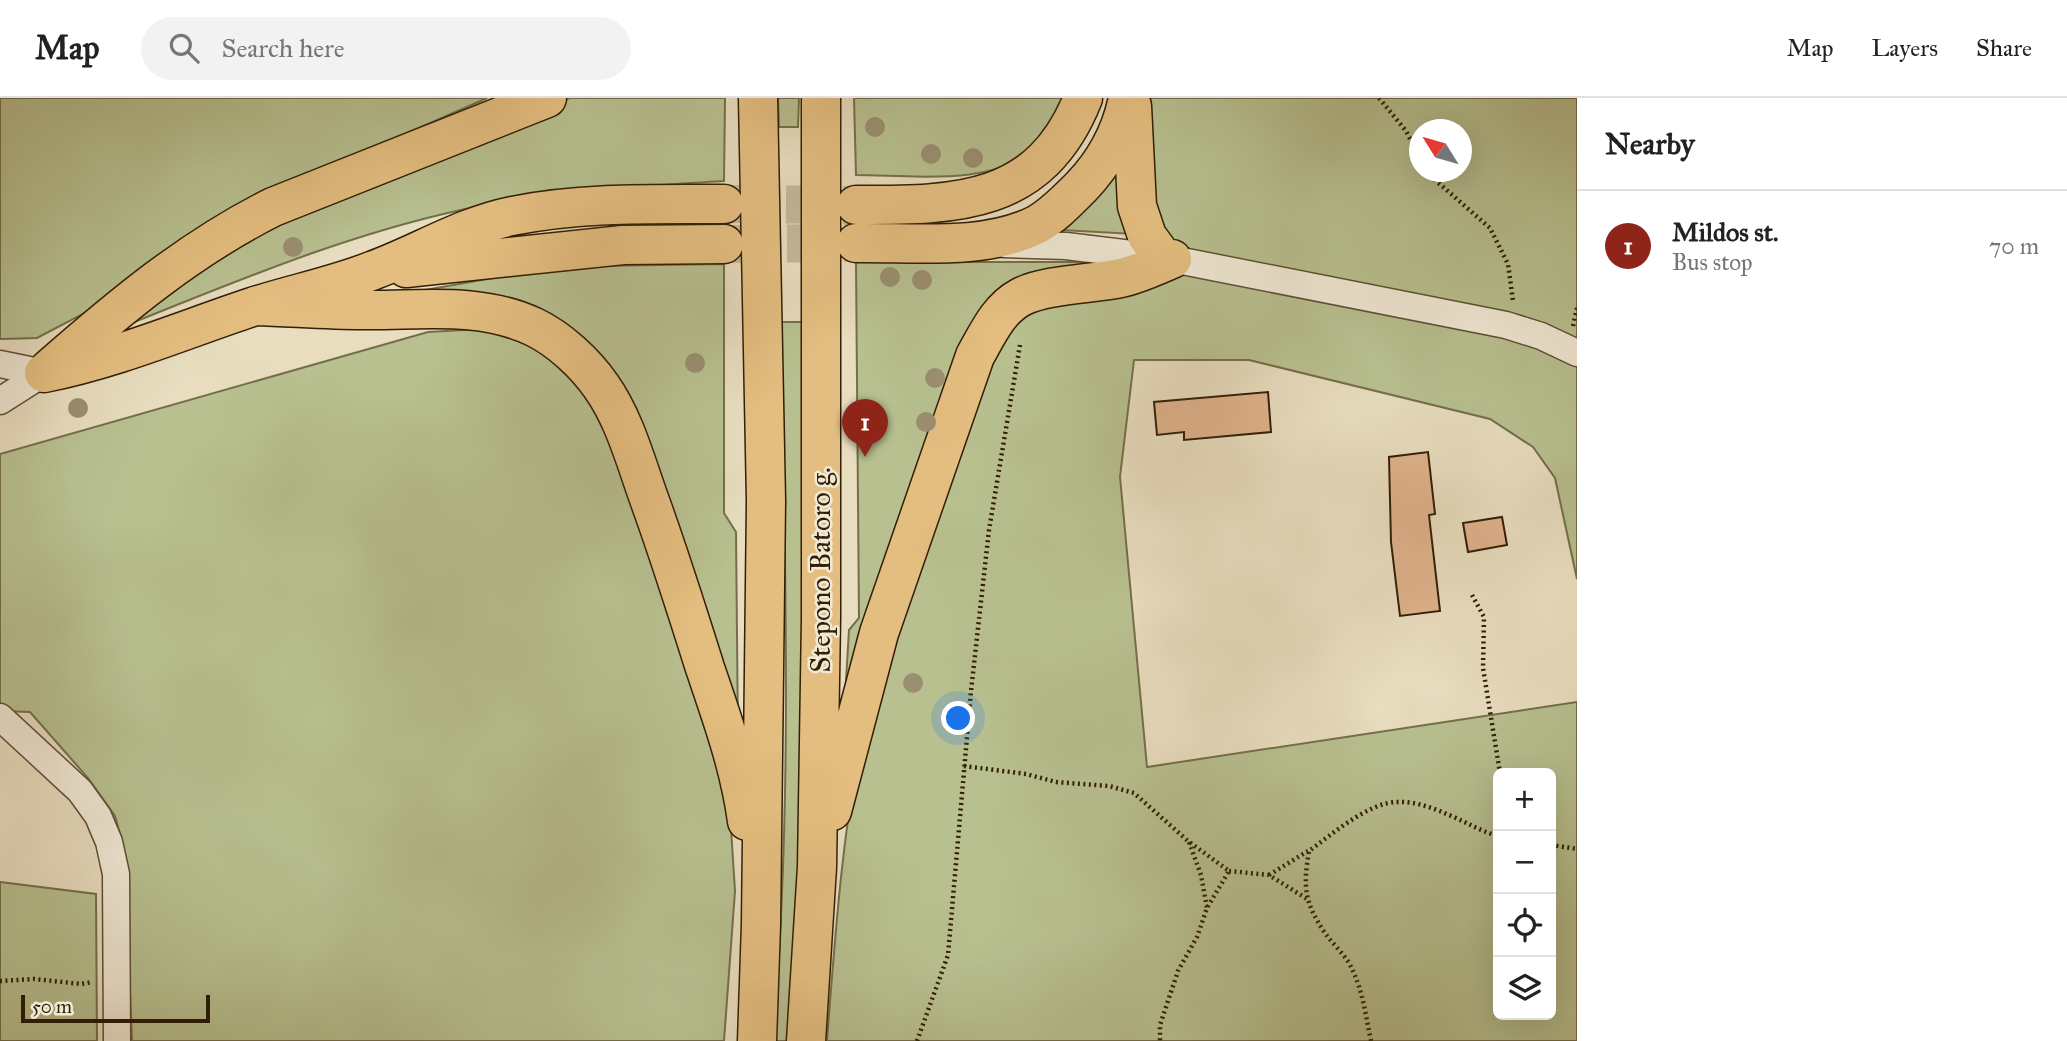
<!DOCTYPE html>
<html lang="en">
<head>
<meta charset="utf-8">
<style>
  :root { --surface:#fff; --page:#f2f2f2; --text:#222; --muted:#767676; --line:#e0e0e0; --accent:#8f2418 }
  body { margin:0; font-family:"IM FELL Great Primer",serif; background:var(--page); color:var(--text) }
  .controls { position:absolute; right:21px; bottom:21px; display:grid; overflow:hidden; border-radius:10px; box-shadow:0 7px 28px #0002 }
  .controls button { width:63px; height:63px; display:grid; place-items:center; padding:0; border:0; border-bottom:2px solid var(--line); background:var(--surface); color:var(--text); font:35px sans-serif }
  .compass { position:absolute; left:1409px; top:21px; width:63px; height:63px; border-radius:50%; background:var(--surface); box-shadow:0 7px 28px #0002; rotate:307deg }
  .scale { position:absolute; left:21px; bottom:18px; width:189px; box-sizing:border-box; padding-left:7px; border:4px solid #311e05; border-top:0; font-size:19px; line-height:24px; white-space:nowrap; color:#311e05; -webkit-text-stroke:5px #f0e9d5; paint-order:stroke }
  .you { position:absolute; left:959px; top:621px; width:24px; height:24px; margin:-18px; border:5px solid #fff; border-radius:50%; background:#1a73e8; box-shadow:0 0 0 10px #1a73e833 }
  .badge { display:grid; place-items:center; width:46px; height:46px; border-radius:50%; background:var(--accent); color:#fff; font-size:23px; font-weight:700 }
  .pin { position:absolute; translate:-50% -58px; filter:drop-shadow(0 2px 4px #0008) }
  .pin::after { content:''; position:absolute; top:37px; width:24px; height:21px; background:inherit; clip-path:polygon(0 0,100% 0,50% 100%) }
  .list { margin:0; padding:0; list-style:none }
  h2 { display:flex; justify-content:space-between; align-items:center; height:91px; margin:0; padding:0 28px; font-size:30px }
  h2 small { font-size:23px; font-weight:400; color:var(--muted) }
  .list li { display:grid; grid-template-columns:46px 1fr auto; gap:21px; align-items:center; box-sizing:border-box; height:112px; padding:0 28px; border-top:2px solid var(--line) }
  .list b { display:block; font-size:26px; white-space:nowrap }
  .list p { margin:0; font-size:23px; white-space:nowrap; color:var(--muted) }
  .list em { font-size:23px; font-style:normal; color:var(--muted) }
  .icon { flex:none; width:38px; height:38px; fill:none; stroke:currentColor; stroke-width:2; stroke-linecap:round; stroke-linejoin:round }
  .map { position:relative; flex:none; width:1577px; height:943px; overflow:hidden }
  header { display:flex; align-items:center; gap:42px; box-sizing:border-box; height:98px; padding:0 35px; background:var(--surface); border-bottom:2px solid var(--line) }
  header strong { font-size:33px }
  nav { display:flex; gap:38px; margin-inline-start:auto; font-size:24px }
  .search { width:490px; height:63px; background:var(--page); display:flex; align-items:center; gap:18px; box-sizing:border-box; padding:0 24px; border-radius:38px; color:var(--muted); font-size:26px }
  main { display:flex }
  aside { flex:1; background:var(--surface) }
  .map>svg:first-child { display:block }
  .green { fill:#b8c090; stroke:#746f4a; stroke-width:2; fill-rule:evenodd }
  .building { fill:#dfb28c; stroke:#311e05; stroke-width:2 }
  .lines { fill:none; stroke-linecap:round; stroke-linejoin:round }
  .primary-tunnel { stroke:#c3b79a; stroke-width:38; stroke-dasharray:38 19; stroke-linecap:butt }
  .street-casing { stroke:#5f4e34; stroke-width:29 }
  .primary-casing { stroke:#311e05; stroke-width:41 }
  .path { stroke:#311e05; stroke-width:4.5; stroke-dasharray:2 3.5; stroke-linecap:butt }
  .street { stroke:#f0e9d5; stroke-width:26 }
  .primary { stroke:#e4be80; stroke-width:38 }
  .tree { fill:#9a8f70 }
  .labels { text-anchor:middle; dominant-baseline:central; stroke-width:5; stroke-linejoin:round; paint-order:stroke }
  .street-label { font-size:28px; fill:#311e05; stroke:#f0e9d5 }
</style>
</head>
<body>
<header>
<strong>Map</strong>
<div class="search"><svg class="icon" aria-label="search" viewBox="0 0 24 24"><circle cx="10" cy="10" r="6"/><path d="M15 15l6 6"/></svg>Search here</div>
<nav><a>Map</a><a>Layers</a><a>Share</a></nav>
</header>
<main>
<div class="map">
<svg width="1577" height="943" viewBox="0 0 1577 943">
  <rect width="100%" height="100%" fill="#e8ddbf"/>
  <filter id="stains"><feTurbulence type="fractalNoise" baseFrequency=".00286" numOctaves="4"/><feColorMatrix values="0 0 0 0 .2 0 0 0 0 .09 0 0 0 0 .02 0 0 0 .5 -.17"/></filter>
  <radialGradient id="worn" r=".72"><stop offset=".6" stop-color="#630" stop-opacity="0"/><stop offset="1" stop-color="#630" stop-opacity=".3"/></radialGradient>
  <path class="green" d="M 0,0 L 487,0 L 294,85 L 102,206 L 37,240 L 2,241 L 0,241 Z
    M 570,0 L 725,0 L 724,83 C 644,88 564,92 485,107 C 354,132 230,186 107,235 L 202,162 L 323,101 Z
    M 778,0 L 799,0 L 798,29 L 779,29 Z
    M 854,0 L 1063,0 C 1055,15 1048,35 1037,47 C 998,90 909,77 856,77 Z
    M 1149,0 L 1577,0 L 1577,481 L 1555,380 L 1533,349 L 1490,321 L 1249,262 L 1134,262 L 1120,379 L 1147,669 L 1577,604 L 1577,943 L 827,943 C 835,840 842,738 862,636 L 991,254 L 1008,227 L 1156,125 ZM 1420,32 L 1462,32 L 1462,74 L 1420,74 ZM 1498,675 L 1551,675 L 1551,917 L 1498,917 Z
    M 1121,68 L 1134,136 L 1060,132 C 1086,115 1103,94 1121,68 Z
    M 856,164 L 1121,164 L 1019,189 L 844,617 L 849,532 L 859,520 Z
    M 724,166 L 724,415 L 736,434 L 738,640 L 595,266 L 391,198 L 527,174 L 595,168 Z
    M 781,224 L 803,224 L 804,603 L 792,943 L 773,943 C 793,704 785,463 781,224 Z
    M 502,230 L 547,250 L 602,311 L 729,699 L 735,793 L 724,943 L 132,943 L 124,751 L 115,718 L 88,680 L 30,614 L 0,613 L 0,356 L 428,234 Z
    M 0,784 L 96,796 L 97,943 L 0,943 Z"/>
  <path class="building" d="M 1268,294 L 1271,334 L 1184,342 L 1184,334 L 1157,337 L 1154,304 Z
    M 1428,354 L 1435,416 L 1429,417 L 1440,513 L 1400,518 L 1391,444 L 1389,359 Z
    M 1502,419 L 1507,447 L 1468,454 L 1463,425 Z"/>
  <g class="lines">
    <path class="primary-tunnel" d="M 729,106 L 854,107
      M 730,146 L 855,145"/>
    <g class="street-casing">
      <path id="street" d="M 1004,146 L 1066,148 L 1172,161 L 1506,227 L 1541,238 L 1577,255
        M 0,266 L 44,275
        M 0,303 L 44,275
        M 0,619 L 80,693 L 98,718 L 109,744 L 116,776 L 117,943"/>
    </g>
    <g class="primary-casing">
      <path id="primary" d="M 1132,8 L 1137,108 L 1147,138 L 1163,160
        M 856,107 C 956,107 1040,108 1083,0
        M 856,145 C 913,144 984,153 1036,127 C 1053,118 1068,102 1081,89 C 1106,63 1121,35 1128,0
        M 406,170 L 623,147 L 724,146
        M 256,208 C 291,209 326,212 362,212 C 420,213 479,203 534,229 C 559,241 585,265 601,288 C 626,323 637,369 652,409 C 671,462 688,516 705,570 C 722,620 740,670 747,723
        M 49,271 C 120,209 189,151 273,109 L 547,0
        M 44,275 C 115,261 183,232 252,209 C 292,196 334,188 374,172 C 420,155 463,128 512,118 C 581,104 654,106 724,106
        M 832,713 L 879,535 L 975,258 C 987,237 998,211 1021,199 C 1046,186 1093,186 1121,180 C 1139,176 1155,168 1172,161
        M 757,943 L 761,826 L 766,403 L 758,0
        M 806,943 L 817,769 L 821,520 L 821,0"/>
    </g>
    <path class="path" d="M 1379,0 L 1406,33 L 1420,60
      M 1426,74 L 1490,130 L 1508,166 L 1513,203
      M 1573,228 L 1577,210
      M 1472,497 L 1484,519 L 1483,570 L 1500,675
      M 964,668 L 1026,676 L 1056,684 L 1109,688 L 1134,695 L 1188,743 L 1229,773 L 1207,810 L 1197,839 L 1178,873 L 1160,927 L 1160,943
      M 1189,744 L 1201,777 L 1207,810
      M 1551,747 L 1577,751
      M 1229,773 L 1269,777 L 1307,801
      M 1269,777 L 1308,753
      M 0,883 L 34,881 L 81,886 L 93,884
      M 917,943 L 948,857 L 971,593 L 989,432 L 1020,247
      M 1371,943 C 1365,915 1363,891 1349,865 C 1342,854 1332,845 1325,835 C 1304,804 1303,789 1309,753 C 1331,737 1369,704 1397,704 C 1415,703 1433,710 1449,717 C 1466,724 1480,733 1498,738"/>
    <use href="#street" class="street"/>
    <use href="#primary" class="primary"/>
  </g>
  <g class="tree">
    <circle cx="875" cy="29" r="10"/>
    <circle cx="931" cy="56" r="10"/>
    <circle cx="973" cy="60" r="10"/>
    <circle cx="293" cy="149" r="10"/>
    <circle cx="890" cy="179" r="10"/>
    <circle cx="922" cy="182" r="10"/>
    <circle cx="695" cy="265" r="10"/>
    <circle cx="935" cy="280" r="10"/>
    <circle cx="78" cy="310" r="10"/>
    <circle cx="926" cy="324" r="10"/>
    <circle cx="913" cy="585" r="10"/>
  </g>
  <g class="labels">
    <g class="street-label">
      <text transform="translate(820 472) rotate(-90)">Stepono Batoro g.</text>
    </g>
  </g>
  <rect width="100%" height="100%" filter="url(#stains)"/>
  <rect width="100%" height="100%" fill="url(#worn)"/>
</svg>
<div class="controls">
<button>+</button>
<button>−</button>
<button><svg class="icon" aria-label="locate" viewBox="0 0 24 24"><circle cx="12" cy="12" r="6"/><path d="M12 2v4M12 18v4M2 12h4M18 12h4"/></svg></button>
<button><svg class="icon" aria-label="layers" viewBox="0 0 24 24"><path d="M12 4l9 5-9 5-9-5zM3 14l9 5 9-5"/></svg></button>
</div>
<svg class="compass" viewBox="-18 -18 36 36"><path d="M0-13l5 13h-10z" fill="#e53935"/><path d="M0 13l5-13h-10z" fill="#767676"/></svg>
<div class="scale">50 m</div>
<div class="you"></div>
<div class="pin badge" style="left:865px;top:359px">1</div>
</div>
<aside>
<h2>Nearby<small></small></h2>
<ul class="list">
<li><span class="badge">1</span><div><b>Mildos st.</b><p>Bus stop</p></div><em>70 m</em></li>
</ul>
</aside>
</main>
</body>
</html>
